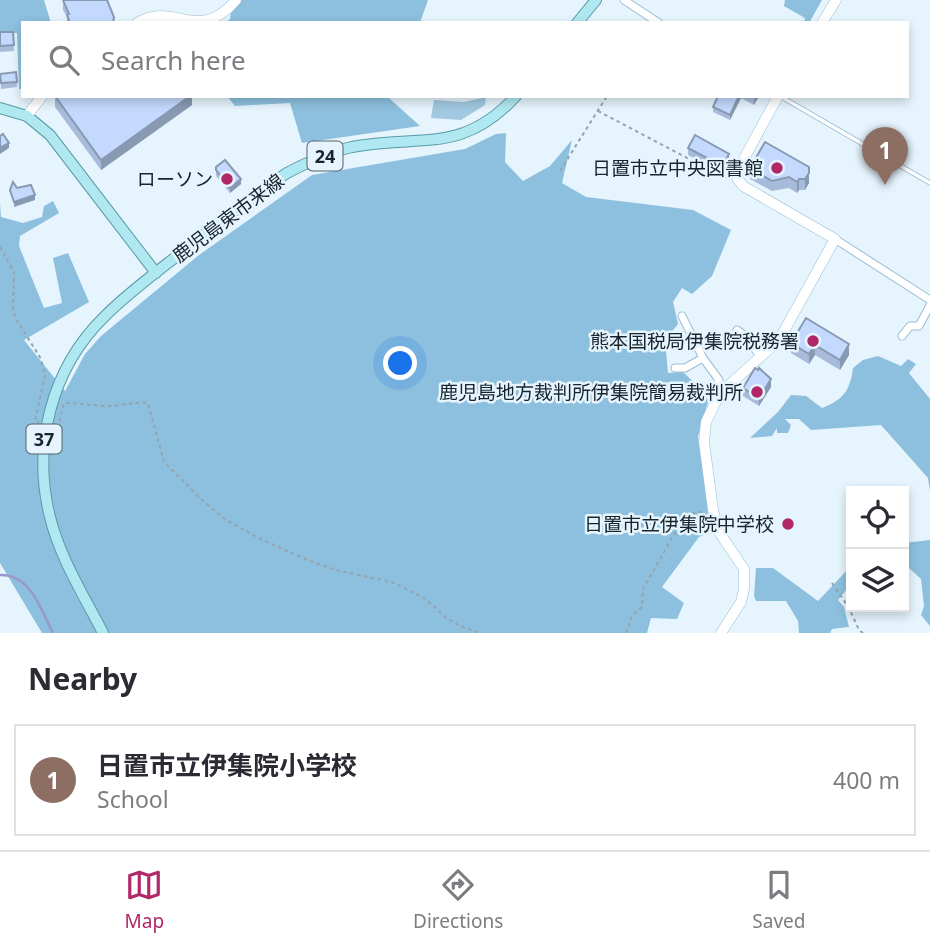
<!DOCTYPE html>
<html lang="en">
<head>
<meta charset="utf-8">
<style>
  :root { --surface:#fff; --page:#f7f7f7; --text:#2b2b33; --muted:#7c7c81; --line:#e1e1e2; --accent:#b12869 }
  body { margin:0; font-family:"Noto Sans","Noto Sans JP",sans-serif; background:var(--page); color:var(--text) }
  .controls { position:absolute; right:21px; bottom:21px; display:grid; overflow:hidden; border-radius:0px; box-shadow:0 4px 10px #0003 }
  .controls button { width:63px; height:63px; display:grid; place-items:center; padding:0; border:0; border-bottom:2px solid var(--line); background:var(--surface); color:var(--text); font:35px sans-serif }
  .you { position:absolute; left:401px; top:364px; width:24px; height:24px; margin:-18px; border:5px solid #fff; border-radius:50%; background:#1a73e8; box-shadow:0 0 0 10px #1a73e833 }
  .badge { display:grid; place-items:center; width:46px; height:46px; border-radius:50%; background:var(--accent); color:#fff; font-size:23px; font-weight:700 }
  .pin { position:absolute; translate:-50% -58px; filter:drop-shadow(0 2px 4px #0008) }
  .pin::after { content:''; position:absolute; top:37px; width:24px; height:21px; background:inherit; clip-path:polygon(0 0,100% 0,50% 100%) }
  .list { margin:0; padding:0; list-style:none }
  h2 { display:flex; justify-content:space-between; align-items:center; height:91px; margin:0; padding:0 28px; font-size:30px }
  h2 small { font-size:23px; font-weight:400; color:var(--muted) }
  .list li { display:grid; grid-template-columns:46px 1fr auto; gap:21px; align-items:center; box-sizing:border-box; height:112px; margin:0 14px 14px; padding:0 14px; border:2px solid var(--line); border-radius:0px }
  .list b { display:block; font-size:26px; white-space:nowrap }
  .list p { margin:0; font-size:23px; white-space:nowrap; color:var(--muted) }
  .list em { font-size:23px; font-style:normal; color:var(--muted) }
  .icon { flex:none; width:38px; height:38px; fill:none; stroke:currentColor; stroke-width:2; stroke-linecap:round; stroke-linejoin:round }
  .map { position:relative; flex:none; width:930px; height:633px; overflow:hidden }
  .search { position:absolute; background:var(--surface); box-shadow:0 4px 10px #0003; left:21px; right:21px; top:21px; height:77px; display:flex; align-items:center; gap:18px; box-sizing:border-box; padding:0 24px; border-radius:0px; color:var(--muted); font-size:26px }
  .sheet { height:217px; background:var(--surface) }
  nav { display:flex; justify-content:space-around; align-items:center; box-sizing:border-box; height:98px; border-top:2px solid var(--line); background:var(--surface); font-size:19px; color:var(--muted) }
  nav a { display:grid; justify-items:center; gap:4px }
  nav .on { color:var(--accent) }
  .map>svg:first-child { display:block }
  .green { fill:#a2c9e1 }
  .forest { fill:#8dc0de }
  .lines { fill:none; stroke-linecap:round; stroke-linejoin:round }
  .stream { stroke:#9899c8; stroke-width:2.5 }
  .lane-casing { stroke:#99bdd2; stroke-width:5 }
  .street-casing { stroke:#99bdd2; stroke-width:9 }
  .secondary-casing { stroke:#99bdd2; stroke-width:11 }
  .primary-casing { stroke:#5899a7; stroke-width:12 }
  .path { stroke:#94a3ac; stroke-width:2; stroke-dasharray:3.5 3.5; stroke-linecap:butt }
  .lane { stroke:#fff; stroke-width:3.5 }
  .street { stroke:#fff; stroke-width:7 }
  .secondary { stroke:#fff; stroke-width:10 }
  .primary { stroke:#b0e8f1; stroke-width:10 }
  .wall { fill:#a8bbda }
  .shaded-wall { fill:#8899b2 }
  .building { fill:#c3dafe; stroke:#8899b2; stroke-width:2 }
  .poi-dot { fill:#b12869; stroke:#e5f4fd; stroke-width:2.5 }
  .labels { text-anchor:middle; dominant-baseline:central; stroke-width:5; stroke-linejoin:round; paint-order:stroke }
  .shield { fill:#e5f4fd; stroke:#55636b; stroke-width:2 }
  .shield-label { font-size:18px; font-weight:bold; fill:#17252d }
  .poi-label { font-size:19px; fill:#17252d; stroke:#e5f4fd; text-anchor:end }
  .street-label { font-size:19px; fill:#17252d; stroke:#e5f4fd }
</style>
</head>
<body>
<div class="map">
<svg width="930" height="633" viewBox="0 0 930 633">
  <rect width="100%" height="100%" fill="#e5f4fd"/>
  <path class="green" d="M 486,97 L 485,105 L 461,120 L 431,118 L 434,100 L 464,102 Z"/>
  <path class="forest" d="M 0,0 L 44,0 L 51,23 L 23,23 L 23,89 L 19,89 L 17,33 L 0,33 Z
    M 232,0 L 428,0 L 420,23 L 224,23 L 230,19 Z
    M 785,0 L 822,0 L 809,23 L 804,23 L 805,18 L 784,6 Z
    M 227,96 L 389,96 L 389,98 L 420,126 L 302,143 L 290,103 L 235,106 Z
    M 506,133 L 505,162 L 523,181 L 550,166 L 572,140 L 562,183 L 586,197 L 693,210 L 731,230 L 712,276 L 692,294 L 682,288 L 673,302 L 678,324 L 665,340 L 668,373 L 683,372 L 702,390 L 708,402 L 698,436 L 712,532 L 699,537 L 662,587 L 684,603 L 677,619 L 651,618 L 647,633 L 42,633 L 0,563 L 0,203 L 1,217 L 23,223 L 42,217 L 44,206 L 53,201 L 59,213 L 20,236 L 19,246 L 44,308 L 62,303 L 53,258 L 68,253 L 89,302 L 24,340 L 65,391 L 85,354 L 101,336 L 199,255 L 312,175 L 465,149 L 496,134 Z
    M 878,356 L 901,366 L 908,359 L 916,364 L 909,373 L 930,399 L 930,491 L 928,478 L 881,425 L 811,430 L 799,419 L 785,419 L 791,425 L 788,433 L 777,433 L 777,428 L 772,436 L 750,438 L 778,412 L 791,395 L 806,396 L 822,408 C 843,400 850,391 853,368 L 863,360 Z
    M 930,540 L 930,626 L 921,615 L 924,606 L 921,579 L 909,568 L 904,573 L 904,543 Z
    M 851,566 L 851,584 L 838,600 L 844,607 L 849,627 L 832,629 L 830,633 L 799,633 L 798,621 L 786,601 L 756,601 L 754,596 L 756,568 L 773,568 L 818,601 Z"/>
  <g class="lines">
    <path class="stream" d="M 0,575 C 31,574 41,610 53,633"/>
    <g class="lane-casing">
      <path id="lane" d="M 780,96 L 930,183"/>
    </g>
    <g class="street-casing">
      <path id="street" d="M 624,0 L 659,23
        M 835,239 L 930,300
        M 682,316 L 703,358 L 719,380 L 710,397 L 715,403
        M 737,330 L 744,335 L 761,357
        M 902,336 L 910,326 L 919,326 L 930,305
        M 675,368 L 685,368 L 703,358"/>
    </g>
    <g class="secondary-casing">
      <path id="secondary" d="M 137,23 C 174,0 198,45 236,0
        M 822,23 L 836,0
        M 27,116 L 42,96
        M 721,633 L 741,602 L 744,589 L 744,569 L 719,532 L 713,510 L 704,442 L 706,422 L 715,403 L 726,388 L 779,340 L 835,239 L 743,186 L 737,178 L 739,168 L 778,96"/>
    </g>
    <g class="primary-casing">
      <path id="primary" d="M 577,23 L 596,0
        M 0,108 L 27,116 L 50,135 L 156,273
        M 103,633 C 84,596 60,558 50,517 C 32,446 51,369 104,317 C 129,292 158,271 186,249 C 219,223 252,196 287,173 C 308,162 330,152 352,147 C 420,134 462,155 516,96"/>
    </g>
    <path class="path" d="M 598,111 L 727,179
      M 560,171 L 607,96
      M 0,247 L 14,272 L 13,309 L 15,317 L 41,359 L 45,375 L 35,421 L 39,422
      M 56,435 L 64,403 C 78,403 90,405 104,406 C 119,407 133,401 148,403 L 164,462 L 202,500 L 226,520 L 259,538 L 307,560 L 336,570 L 392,582 L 426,599 L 445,617 L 460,626 L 480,633
      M 832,583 L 849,608 L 859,630 L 863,633
      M 626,633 L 632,616 L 642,607 L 643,589 L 676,531 L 690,514 L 705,511"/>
    <use href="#lane" class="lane"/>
    <use href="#street" class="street"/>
    <use href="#secondary" class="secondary"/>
    <use href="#primary" class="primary"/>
  </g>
  <path class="wall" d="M 63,0 L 114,23 L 67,23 L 67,17 L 63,10 Z
    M 0,32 L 13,32 L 14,51 L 0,52 Z
    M 16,72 L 17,87 L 1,89 L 0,74 Z
    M 55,96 L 192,96 L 192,105 L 101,170 L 55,107 Z
    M 718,96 L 759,96 L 754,105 L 741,98 L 730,120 L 713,112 L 713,107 Z
    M 765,142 L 809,183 L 805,190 L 799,190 L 797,193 L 789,188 L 772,191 L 750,179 L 750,168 Z
    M 688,148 L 729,162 L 722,173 L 688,155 Z
    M 216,167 L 241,184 L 230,193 L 216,176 Z
    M 806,318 L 849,355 L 840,370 L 815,355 L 809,364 L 791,353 L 791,343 Z
    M 771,387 L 759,406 L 743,396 L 743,388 Z"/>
  <path class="shaded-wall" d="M 190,96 L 192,96 L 192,105 L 101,170 L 101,160 Z
    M 739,96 L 741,96 L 741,98 L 730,120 L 730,115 Z
    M 756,96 L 759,96 L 754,105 L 754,100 Z
    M 9,143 L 9,148 L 0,154 L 0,148 Z
    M 729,154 L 729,162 L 722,173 L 722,166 Z
    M 809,173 L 809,183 L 805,190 L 805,179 Z
    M 241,179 L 241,184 L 230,193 L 230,188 Z
    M 799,179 L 799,190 L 797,193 L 797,182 Z
    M 35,195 L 35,200 L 14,207 L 14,202 Z
    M 849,344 L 849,355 L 840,370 L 840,360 Z
    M 815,345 L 815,355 L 809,364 L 809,354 Z
    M 771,379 L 771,387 L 759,406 L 759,398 Z"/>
  <path class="building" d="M 63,0 L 107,0 L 114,17 L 113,23 L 70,23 L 67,15 L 69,14 Z
    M 0,32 L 13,32 L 14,45 L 0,46 Z
    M 16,72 L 17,82 L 1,83 L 0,74 Z
    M 55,96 L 190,96 L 101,160 Z
    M 718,96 L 739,96 L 730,115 L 713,107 Z
    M 3,134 L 9,143 L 0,148 L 0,136 Z
    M 695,135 L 729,154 L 722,166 L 688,148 Z
    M 765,142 L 809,167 L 809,173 L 805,179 L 799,179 L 797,182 L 789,177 L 772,181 L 750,168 Z
    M 225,160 L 241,179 L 230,188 L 216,170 L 216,167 Z
    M 13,182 L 17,188 L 31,185 L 35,195 L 14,202 L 10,190 Z
    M 806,318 L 849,344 L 840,360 L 815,345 L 809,354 L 791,343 Z
    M 755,368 L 758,370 L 759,368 L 771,379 L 759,398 L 743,388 Z"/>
  <g class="poi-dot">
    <circle cx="777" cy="168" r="7"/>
    <circle cx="227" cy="179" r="7"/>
    <circle cx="813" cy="341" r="7"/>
    <circle cx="757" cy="392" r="7"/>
    <circle cx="788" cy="524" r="7"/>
  </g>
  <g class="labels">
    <g class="shield">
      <rect x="307.5" y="141.5" width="35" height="29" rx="5"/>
      <rect x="26.5" y="424.5" width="35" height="29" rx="5"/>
    </g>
    <g class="shield-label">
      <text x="325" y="156">24</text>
      <text x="44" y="439">37</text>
    </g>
    <g class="poi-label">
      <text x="763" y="168">日置市立中央図書館</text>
      <text x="213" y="179">ローソン</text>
      <text x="799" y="341">熊本国税局伊集院税務署</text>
      <text x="743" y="392">鹿児島地方裁判所伊集院簡易裁判所</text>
      <text x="774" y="524">日置市立伊集院中学校</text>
    </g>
    <g class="street-label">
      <text transform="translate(228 218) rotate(-37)">鹿児島東市来線</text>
    </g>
  </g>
</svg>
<div class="controls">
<button><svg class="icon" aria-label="locate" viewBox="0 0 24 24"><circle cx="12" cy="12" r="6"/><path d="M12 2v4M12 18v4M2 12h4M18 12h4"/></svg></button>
<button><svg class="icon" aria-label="layers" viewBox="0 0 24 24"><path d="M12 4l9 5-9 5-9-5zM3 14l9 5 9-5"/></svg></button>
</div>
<div class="you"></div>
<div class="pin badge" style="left:885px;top:185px;background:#8d6e63">1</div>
<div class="search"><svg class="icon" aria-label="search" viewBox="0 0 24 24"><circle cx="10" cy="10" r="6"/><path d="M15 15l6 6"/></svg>Search here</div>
</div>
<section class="sheet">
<h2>Nearby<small></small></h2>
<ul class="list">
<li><span class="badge" style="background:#8d6e63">1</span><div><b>日置市立伊集院小学校</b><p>School</p></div><em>400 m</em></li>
</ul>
</section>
<nav>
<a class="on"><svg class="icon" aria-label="map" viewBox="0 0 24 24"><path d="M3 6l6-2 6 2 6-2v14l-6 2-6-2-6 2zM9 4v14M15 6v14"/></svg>Map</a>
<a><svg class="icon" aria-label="directions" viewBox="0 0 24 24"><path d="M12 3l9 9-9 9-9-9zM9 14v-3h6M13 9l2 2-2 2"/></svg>Directions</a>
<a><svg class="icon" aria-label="saved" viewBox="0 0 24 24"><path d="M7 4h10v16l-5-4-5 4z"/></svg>Saved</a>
</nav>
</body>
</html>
